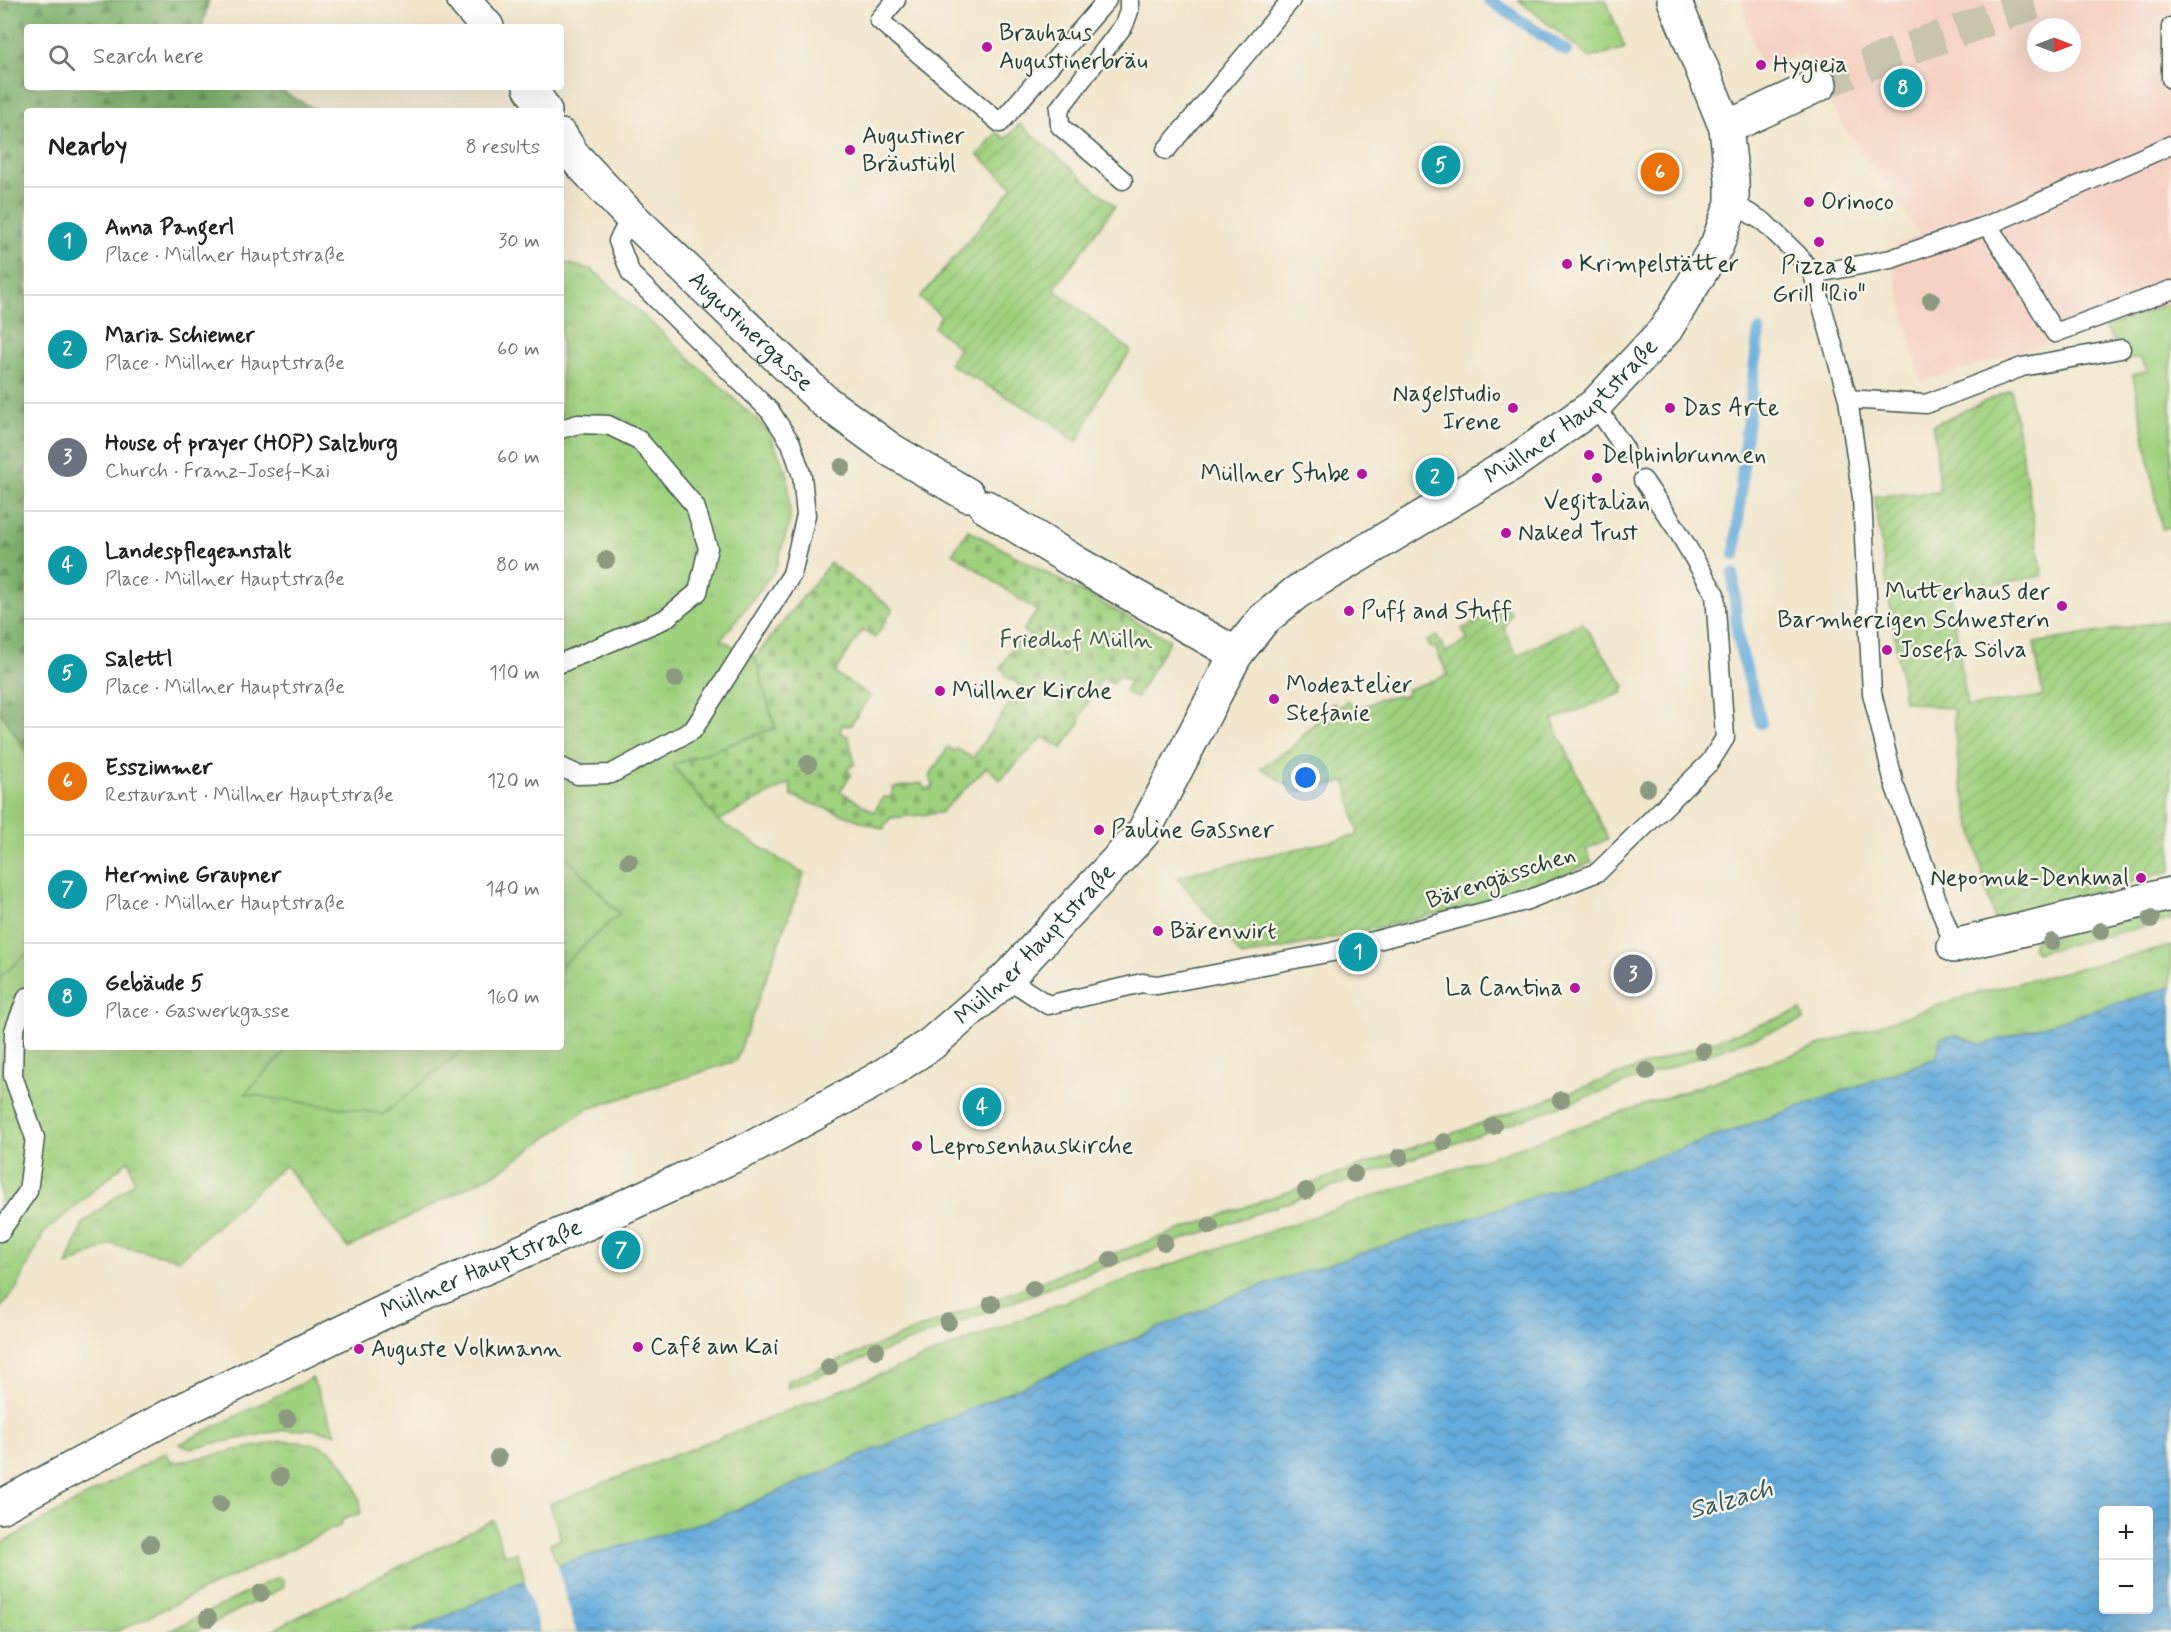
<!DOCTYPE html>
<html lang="en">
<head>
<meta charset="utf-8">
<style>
  :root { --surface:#fff; --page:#f2f2f2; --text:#202124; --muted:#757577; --line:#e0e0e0; --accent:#0b8043 }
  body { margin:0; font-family:Mynerve,sans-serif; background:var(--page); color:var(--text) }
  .controls { position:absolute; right:18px; bottom:18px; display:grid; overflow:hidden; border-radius:6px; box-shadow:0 6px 24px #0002 }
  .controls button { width:54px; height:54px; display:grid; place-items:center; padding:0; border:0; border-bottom:2px solid var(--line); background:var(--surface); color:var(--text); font:30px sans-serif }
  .compass { position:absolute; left:2027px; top:18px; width:54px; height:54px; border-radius:50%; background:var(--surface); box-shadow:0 6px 24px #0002; rotate:90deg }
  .you { position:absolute; left:1306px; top:778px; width:21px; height:21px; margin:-15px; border:4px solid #fff; border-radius:50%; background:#1a73e8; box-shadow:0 0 0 9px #1a73e833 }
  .badge { display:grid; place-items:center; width:39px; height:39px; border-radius:50%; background:var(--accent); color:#fff; font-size:20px; font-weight:700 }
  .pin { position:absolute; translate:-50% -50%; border:3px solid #fff; box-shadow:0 2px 6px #0006 }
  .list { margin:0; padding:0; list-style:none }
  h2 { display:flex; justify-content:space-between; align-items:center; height:78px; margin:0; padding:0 24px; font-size:26px }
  h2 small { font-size:20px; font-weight:400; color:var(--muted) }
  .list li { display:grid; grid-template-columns:39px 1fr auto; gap:18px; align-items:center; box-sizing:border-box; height:108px; padding:0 24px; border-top:2px solid var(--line) }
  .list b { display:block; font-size:22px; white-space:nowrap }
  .list p { margin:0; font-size:20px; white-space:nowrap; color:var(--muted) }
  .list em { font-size:20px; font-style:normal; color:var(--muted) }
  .icon { flex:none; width:33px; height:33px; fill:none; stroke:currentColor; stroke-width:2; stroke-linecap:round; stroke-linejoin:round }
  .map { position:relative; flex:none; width:2171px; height:1632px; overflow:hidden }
  .search { position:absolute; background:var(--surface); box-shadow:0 6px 24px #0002; left:24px; top:24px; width:540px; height:66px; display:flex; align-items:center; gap:15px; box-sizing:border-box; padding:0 21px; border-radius:6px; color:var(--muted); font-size:22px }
  .panel { position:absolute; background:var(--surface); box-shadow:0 6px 24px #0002; left:24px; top:108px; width:540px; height:942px; border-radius:6px }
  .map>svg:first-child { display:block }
  .built { fill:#f6d2c4; fill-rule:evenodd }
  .grass { fill:url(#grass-tufts); stroke:#60875a; stroke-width:1.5 }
  .forest { fill:url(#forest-firs); stroke:#507851; stroke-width:1.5 }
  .cemetery { fill:url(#cemetery-stones); stroke:#60875a; stroke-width:1.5 }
  .park { fill:#a0d17f; stroke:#60875a; stroke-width:1.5 }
  .garden { fill:url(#garden-furrows); stroke:#60875a; stroke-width:1.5 }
  .water { fill:url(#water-waves); stroke:#427488; stroke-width:1.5; fill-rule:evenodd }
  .pier { fill:#f2e6cd }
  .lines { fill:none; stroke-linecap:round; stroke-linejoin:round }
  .stream { stroke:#65abdb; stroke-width:12 }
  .secondary-tunnel { stroke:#c8c4ae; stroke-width:33; stroke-dasharray:33 16; stroke-linecap:butt }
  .lane-casing { stroke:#3f564b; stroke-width:21 }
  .street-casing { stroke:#3f564b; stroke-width:36 }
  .secondary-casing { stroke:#3f564b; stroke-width:36 }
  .lane { stroke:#fff; stroke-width:18 }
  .street { stroke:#fff; stroke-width:33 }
  .secondary { stroke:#fff; stroke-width:33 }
  .tree { fill:#8c9a81 }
  .poi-dot { fill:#b5179e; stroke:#f7f3e8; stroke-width:2 }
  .labels { text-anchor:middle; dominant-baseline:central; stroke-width:5; stroke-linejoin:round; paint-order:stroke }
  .poi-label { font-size:24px; fill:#1f3d34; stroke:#f7f3e8; text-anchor:start }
  .street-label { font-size:24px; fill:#1f3d34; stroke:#f7f3e8 }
  .park-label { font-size:24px; fill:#395b43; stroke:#f7f3e8 }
  .water-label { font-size:26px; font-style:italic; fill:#30585e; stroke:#f7f3e8 }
</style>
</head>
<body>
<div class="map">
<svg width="2171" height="1632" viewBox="0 0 2171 1632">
  <defs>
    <pattern id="grass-tufts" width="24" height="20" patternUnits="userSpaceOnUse" patternTransform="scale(1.5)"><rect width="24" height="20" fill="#a0d17f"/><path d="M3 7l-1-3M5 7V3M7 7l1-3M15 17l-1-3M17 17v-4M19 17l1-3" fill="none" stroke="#89b46e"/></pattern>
    <pattern id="forest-firs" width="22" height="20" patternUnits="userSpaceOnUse" patternTransform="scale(1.5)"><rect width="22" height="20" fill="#80b36e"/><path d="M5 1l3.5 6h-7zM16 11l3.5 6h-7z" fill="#68935b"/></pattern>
    <pattern id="cemetery-stones" width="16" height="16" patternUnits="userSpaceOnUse" patternTransform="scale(1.5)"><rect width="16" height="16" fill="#a0d17f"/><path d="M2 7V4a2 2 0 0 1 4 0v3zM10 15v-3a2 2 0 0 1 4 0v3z" fill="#89b46e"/></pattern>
    <pattern id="garden-furrows" width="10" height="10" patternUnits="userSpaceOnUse" patternTransform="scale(1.5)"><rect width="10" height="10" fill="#a0d17f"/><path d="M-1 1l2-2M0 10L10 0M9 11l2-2" fill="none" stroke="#89b46e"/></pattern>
    <pattern id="water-waves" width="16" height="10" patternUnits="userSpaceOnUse" patternTransform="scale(1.5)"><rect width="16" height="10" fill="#65abdb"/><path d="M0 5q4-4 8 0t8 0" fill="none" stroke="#538cb2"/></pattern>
  </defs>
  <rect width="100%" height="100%" fill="#f7f3e8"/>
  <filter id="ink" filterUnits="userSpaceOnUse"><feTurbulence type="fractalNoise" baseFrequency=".0167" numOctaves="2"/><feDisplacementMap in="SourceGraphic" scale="12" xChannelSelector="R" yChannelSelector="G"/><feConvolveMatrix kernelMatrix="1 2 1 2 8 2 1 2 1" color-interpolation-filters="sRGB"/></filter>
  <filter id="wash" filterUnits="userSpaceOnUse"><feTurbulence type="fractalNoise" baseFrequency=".008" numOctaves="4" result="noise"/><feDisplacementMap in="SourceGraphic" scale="24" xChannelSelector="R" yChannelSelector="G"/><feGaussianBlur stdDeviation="1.35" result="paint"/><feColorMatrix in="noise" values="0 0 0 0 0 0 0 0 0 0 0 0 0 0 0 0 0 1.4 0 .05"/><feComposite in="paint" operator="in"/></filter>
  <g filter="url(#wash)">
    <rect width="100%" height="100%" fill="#f2e6cd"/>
    <path class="built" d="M 1741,0 L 2171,0 L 2171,303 L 2104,327 L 1921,382 L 1891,259 L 1887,250 L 1919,235 L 1885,180 L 1866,159 L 1839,120 L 1805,54 L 1760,66 ZM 2036,27 L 2072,27 L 2072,63 L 2036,63 Z"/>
    <path class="grass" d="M 1519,0 L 1606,0 L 1625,48 L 1590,58 Z
      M 561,262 L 593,270 L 767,429 L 788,475 L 790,521 L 775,570 L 721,640 L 755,657 L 775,728 L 673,765 L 718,821 L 804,874 L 736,1061 L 585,1110 L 503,1169 L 348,1248 L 285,1165 L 180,1259 L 110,1244 L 67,1266 L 83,1223 L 134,1182 L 129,1160 L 44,1233 L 16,1289 L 0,1309 L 0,977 L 27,953 L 27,1047 L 285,1047 L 283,1054 L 246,1093 L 384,1114 L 466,1047 L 561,1047 L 561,966 L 619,914 L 561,851 Z
      M 2171,907 L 2171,920 L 2036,953 L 2032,947 L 2034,941 Z
      M 2171,946 L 2171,987 L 1981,1045 L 1956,1035 L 1941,1038 L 1936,1058 L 1692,1145 L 1240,1293 L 714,1519 L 557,1565 L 550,1543 L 561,1539 L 550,1504 L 1090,1292 L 1969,995 Z
      M 1801,1010 L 1804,1020 L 1085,1274 L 788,1388 L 787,1381 L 1084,1264 Z
      M 312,1378 L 336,1434 L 310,1429 L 284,1430 L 191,1448 L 180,1444 Z
      M 282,1441 C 297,1442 315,1441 329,1450 C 346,1461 361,1493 361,1513 L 342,1520 L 341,1525 L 116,1632 L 0,1632 L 0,1544 L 166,1452 L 171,1461 L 179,1462 Z
      M 493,1520 L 504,1555 L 517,1552 L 525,1580 L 412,1632 L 268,1632 Z
      M 278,1577 L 284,1580 L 284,1587 L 195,1632 L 168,1632 Z"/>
    <path class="forest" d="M 0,0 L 209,0 L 202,27 L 27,27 L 27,87 L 274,87 L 318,111 L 27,111 L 27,754 L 0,711 Z"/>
    <path class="cemetery" d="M 968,530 L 1170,640 L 1136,698 L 1125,692 L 1130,681 L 1118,675 L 1113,684 L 1102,678 L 1079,719 L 1081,721 L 1062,748 L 1043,737 L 1000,780 L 987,767 L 940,813 L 890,818 L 883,829 L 791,796 L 790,783 L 718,821 L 673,765 L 775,728 L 755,657 L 830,563 L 893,609 L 875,638 L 862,630 L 835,673 L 870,696 L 850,726 L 842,725 L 840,733 L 848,736 L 855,764 L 847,769 L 851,775 L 840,791 L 874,812 L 883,797 L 891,797 L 893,788 L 921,783 L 926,790 L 933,785 L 929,777 L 948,747 L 955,751 L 957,749 L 973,758 L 1021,686 L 1004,675 L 1006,672 L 1000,668 L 1018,639 L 1025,643 L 1030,635 L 1023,631 L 1037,611 L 953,553 Z"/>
    <path class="park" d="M 2171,303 L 2171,527 L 2162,529 L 2133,375 L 2148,371 L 2140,358 L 2124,360 L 2121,349 L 2104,327 Z
      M 0,711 L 27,754 L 27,953 L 0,977 Z
      M 561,851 L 619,914 L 561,966 Z
      M 285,1047 L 466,1047 L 384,1114 L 245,1094 L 283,1054 Z"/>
    <path class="garden" d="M 1020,124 L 1115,206 L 1054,289 L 1131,351 L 1100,395 L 1077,443 L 1053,423 L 949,364 L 959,348 L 934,327 L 941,316 L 920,298 L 1013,187 L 978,155 L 997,132 L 1005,139 Z
      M 2011,390 L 2043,576 L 1951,592 L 1967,707 L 2043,696 L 2034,643 L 2171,620 L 2171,871 L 1994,920 L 1959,774 L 1953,709 L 1904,701 L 1874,496 L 1939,492 L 1936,442 L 1932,425 Z
      M 1506,606 L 1511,613 L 1504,629 L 1517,656 L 1582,622 L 1625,686 L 1623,693 L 1552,720 L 1608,839 L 1586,849 L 1592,862 L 1523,894 L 1328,939 L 1242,957 L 1178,878 L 1195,872 L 1358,835 L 1346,781 L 1298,792 L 1261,768 L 1293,746 L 1333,703 L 1339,708 L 1347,700 L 1357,711 L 1379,699 L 1407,695 L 1406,690 L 1448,675 L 1435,647 L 1431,648 L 1427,641 L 1437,636 L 1446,652 L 1468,640 L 1462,629 Z"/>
    <path class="water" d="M 2171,987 L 2171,1632 L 412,1632 L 557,1565 L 714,1519 L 1240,1293 L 1692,1145 L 1936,1058 L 1941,1038 L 1956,1035 L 1981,1045 ZM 2104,1510 L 2148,1510 L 2148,1610 L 2104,1610 Z"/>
    <path class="pier" d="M 556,1562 L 557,1565 L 576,1632 L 540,1632 L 525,1580 L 524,1577 Z"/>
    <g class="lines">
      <path class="stream" d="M 1489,0 L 1566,51
        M 1735,555 L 1745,443 L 1759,331
        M 1733,574 L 1738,639 L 1761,723"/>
    </g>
  </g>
  <g filter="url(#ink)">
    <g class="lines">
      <path class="secondary-tunnel" d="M 1820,84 L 1902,51 L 2042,0"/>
      <g class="lane-casing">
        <path id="lane" d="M 896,0 L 879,20 L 1000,123 L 1107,0
          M 2171,27 L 2171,79
          M 1166,150 L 1291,0
          M 1123,180 L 1060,126 L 1059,109 L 1124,25 L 1129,11 L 1129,0
          M 1732,203 L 1764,222 L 1798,255 L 1813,274 L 1848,399 L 1862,498 L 1872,693 L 1893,779
          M 1988,225 L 2055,333 L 2171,290
          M 1813,274 L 1891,259 L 1988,225 L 2171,145
          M 1848,399 L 1926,404 L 2022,367 L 2121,349
          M 1595,405 L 1625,449
          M 561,429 L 578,424 L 608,425 L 639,440 L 695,506 L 708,548 L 698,592 L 665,619 L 561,663
          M 561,767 L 578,775 L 611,774 L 693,730 L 792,574 L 806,515 L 802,476 L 791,443 L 770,411 L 631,274 L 618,241 L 631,217
          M 1895,787 L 1954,946
          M 1007,978 L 1048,1005 L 1142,983 L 1157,985 L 1332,952 L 1525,901 L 1598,872 L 1710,762 L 1725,738 L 1715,594 L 1676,528 L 1643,480
          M 0,1232 L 28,1191 L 35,1138 L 13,1076 L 14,1031 L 27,997"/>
      </g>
      <g class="street-casing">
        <g id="street">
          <path d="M 464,0 L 487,27"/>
          <path d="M 530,87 L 545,111"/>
          <path id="s1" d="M 561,136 L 572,154 L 631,217 L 824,401 L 891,450 L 968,495"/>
          <path d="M 986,507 L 1078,564 L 1236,654"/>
          <path d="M 1954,946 L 2171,894"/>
        </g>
      </g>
      <g class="secondary-casing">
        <g id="secondary">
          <path d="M 1726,128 L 1820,84"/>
          <path id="s2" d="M 0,1507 L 168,1417 L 388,1310 L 608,1214 L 755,1146 L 876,1080 L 931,1044 L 1007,978 L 1143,833 L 1236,654 L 1263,620 L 1297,592 L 1513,463 L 1595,405 L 1666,329 L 1717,245 L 1732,203 L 1732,180 L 1726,128 L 1674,0"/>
        </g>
      </g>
      <use href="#lane" class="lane"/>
      <use href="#street" class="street"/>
      <use href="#secondary" class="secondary"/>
    </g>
    <g class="tree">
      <circle cx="1931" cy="300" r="9"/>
      <circle cx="842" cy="467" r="9"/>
      <circle cx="606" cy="560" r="9"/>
      <circle cx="675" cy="679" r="9"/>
      <circle cx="808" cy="764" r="9"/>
      <circle cx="1647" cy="788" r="9"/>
      <circle cx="629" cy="861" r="9"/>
      <circle cx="2151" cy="919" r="9"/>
      <circle cx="2101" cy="931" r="9"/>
      <circle cx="2052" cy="942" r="9"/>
      <circle cx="1703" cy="1051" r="9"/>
      <circle cx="1647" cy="1071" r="9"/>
      <circle cx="1561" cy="1100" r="9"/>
      <circle cx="1493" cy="1126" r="9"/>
      <circle cx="1444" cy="1142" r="9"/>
      <circle cx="1400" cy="1157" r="9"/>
      <circle cx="1354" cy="1174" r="9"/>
      <circle cx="1306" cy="1191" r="9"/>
      <circle cx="1210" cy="1226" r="9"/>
      <circle cx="1164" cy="1242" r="9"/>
      <circle cx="1111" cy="1260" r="9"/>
      <circle cx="1033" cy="1289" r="9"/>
      <circle cx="992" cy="1304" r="9"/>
      <circle cx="948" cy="1322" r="9"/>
      <circle cx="876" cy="1350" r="9"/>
      <circle cx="829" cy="1367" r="9"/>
      <circle cx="287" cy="1419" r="9"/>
      <circle cx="498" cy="1458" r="9"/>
      <circle cx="280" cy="1477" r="9"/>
      <circle cx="220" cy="1504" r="9"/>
      <circle cx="150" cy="1544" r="9"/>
      <circle cx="261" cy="1593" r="9"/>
      <circle cx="208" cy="1618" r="9"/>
    </g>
  </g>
  <g class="poi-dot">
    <circle cx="987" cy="47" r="6"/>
    <circle cx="1761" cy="65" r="6"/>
    <circle cx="850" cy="150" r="6"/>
    <circle cx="1809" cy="202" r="6"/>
    <circle cx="1819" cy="242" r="6"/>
    <circle cx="1567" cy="264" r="6"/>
    <circle cx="1513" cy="408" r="6"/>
    <circle cx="1670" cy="408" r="6"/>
    <circle cx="1589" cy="455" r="6"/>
    <circle cx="1362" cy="474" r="6"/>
    <circle cx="1597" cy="478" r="6"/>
    <circle cx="1506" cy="533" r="6"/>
    <circle cx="2062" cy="606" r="6"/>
    <circle cx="1349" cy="611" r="6"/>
    <circle cx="1887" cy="650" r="6"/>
    <circle cx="940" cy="691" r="6"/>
    <circle cx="1274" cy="699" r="6"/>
    <circle cx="1099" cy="830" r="6"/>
    <circle cx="2141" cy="878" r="6"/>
    <circle cx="1158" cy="931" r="6"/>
    <circle cx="1575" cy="988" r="6"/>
    <circle cx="917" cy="1146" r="6"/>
    <circle cx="638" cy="1347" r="6"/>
    <circle cx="359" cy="1349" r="6"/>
  </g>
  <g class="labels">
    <g class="poi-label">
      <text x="999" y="33">Brauhaus<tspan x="999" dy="28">Augustinerbräu</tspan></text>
      <text x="1773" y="65">Hygieia</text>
      <text x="862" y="136">Augustiner<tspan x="862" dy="28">Bräustübl</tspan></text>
      <text x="1821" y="202">Orinoco</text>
      <text x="1579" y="264">Krimpelstätter</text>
      <text x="1819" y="266" text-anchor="middle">Pizza &amp;<tspan x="1819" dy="28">Grill "Rio"</tspan></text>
      <text x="1501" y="394" text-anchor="end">Nagelstudio<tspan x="1501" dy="28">Irene</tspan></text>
      <text x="1682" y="408">Das Arte</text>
      <text x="1601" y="455">Delphinbrunnen</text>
      <text x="1350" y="474" text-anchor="end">Müllner Stube</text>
      <text x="1597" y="502" text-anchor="middle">Vegitalian</text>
      <text x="1518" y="533">Naked Trust</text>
      <text x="2050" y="592" text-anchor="end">Mutterhaus der<tspan x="2050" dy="28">Barmherzigen Schwestern</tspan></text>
      <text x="1361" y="611">Puff and Stuff</text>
      <text x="1899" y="650">Josefa Sölva</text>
      <text x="1286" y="685">Modeatelier<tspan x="1286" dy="28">Stefanie</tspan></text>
      <text x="952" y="691">Müllner Kirche</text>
      <text x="1111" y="830">Pauline Gassner</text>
      <text x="2129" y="878" text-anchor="end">Nepomuk-Denkmal</text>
      <text x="1170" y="931">Bärenwirt</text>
      <text x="1563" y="988" text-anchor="end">La Cantina</text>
      <text x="929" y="1146">Leprosenhauskirche</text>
      <text x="650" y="1347">Café am Kai</text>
      <text x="371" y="1349">Auguste Volkmann</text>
    </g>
    <g class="street-label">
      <text stroke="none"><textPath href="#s1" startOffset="273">Augustinergasse</textPath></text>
      <text stroke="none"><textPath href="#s2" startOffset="1959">Müllner Hauptstraße</textPath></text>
      <text transform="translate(1501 878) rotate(-18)">Bärengässchen</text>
      <text stroke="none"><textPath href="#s2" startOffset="1185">Müllner Hauptstraße</textPath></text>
      <text stroke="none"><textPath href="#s2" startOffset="537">Müllner Hauptstraße</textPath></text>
    </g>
    <g class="park-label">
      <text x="1076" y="640">Friedhof Mülln</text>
    </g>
    <g class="water-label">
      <text transform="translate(1731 1500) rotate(-16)">Salzach</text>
    </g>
  </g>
</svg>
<div class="controls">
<button>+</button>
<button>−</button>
</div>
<svg class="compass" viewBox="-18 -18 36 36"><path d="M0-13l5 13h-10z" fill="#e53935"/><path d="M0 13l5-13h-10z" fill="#757577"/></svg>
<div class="you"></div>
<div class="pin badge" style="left:1358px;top:952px;background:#0f9aa8">1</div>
<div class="pin badge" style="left:1435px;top:477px;background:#0f9aa8">2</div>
<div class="pin badge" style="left:1633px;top:974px;background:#6b7280">3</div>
<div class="pin badge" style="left:982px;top:1107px;background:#0f9aa8">4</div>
<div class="pin badge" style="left:1441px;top:165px;background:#0f9aa8">5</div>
<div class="pin badge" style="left:1660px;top:172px;background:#e8710a">6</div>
<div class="pin badge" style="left:621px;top:1250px;background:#0f9aa8">7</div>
<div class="pin badge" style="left:1903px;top:88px;background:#0f9aa8">8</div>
<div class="search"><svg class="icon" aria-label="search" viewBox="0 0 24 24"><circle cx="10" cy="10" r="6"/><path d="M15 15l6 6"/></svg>Search here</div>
<section class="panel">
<h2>Nearby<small>8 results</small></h2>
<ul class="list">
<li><span class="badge" style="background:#0f9aa8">1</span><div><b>Anna Pangerl</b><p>Place · Müllner Hauptstraße</p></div><em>30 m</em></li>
<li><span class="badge" style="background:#0f9aa8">2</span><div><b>Maria Schiemer</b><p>Place · Müllner Hauptstraße</p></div><em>60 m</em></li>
<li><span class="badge" style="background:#6b7280">3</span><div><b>House of prayer (HOP) Salzburg</b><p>Church · Franz-Josef-Kai</p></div><em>60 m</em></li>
<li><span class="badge" style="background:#0f9aa8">4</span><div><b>Landespflegeanstalt</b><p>Place · Müllner Hauptstraße</p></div><em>80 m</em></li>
<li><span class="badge" style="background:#0f9aa8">5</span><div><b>Salettl</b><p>Place · Müllner Hauptstraße</p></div><em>110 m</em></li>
<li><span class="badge" style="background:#e8710a">6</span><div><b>Esszimmer</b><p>Restaurant · Müllner Hauptstraße</p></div><em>120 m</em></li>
<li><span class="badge" style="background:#0f9aa8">7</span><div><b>Hermine Graupner</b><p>Place · Müllner Hauptstraße</p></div><em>140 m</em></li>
<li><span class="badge" style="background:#0f9aa8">8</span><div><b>Gebäude 5</b><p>Place · Gaswerkgasse</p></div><em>160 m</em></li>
</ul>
</section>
</div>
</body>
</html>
